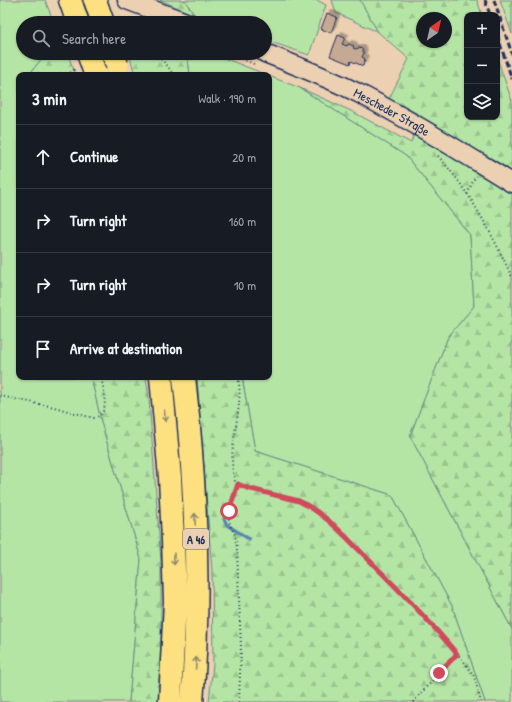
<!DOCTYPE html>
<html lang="en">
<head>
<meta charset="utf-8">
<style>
  :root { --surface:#171b24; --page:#242831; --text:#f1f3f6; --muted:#9ea1a6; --line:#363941 }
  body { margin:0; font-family:"Patrick Hand",sans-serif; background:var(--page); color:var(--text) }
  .controls { position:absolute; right:12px; top:12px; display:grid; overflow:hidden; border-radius:8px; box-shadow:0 1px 3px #0004 }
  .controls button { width:36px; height:36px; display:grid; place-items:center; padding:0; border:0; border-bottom:1px solid var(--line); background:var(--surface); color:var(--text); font:20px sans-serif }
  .compass { position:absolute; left:416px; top:12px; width:36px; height:36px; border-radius:50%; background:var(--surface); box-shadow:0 1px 3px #0004; rotate:34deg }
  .stop { position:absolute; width:12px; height:12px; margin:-9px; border:3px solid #d1495b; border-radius:50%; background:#fff }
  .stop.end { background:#d1495b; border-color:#fff; box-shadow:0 1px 4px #0008 }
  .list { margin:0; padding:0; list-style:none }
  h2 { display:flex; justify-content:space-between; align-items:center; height:52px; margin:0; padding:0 16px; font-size:17px }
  h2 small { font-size:13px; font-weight:400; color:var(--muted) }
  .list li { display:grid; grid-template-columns:26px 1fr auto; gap:12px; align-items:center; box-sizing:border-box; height:64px; padding:0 16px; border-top:1px solid var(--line) }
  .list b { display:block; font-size:15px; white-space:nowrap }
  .list em { font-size:13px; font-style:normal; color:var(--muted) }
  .icon { flex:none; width:22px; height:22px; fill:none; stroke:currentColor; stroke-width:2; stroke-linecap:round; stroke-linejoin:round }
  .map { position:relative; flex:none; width:512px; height:702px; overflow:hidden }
  .search { position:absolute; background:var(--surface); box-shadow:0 1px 3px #0004; left:16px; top:16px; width:256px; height:44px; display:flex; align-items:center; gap:10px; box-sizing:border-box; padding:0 14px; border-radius:22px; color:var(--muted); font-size:15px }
  .panel { position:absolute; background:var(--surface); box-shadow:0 1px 3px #0004; left:16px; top:72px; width:256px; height:308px; border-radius:8px }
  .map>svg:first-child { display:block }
  .grass { fill:#b5e5a5; stroke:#688a82 }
  .forest { fill:url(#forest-firs); stroke:#688a82; fill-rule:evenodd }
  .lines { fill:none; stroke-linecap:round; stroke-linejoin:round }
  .stream { stroke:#5888ad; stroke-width:3.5 }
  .building { fill:#c6a993; stroke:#1b2f5e; filter:url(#shadow) }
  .secondary-casing { stroke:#1b2f5e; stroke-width:21 }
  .highway-casing { stroke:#1b2f5e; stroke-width:25 }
  .path { stroke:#1b2f5e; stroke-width:2; stroke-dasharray:1 3; stroke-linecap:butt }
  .secondary { stroke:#ebd0b2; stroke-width:18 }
  .highway { stroke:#fde080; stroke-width:22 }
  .rail { stroke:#1b2f5e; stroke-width:3; stroke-dasharray:6 3; stroke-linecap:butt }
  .highway-bridge-casing { stroke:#1b2f5e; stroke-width:25; stroke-linecap:butt }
  .highway-bridge { stroke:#fde080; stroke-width:22 }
  .oneway { stroke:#8c886f }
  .route { stroke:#d1495b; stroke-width:5 }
  .labels { text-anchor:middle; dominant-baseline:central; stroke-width:3; stroke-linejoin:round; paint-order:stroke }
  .shield { fill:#ebd0b2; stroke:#595f77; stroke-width:1 }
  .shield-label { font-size:12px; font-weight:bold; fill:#1b2f5e }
  .street-label { font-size:13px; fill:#1b2f5e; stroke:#ebd0b2 }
</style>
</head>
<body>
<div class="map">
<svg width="512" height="702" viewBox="0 0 512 702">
  <defs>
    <pattern id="forest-firs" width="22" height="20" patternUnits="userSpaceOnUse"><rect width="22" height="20" fill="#b5e5a5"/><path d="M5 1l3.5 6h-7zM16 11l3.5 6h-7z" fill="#9bc590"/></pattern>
    <filter id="shadow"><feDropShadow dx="3.5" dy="-3.5" stdDeviation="0" flood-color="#0004"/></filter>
  </defs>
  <rect width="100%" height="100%" fill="#ebd0b2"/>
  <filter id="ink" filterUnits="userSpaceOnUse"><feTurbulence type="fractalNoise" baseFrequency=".025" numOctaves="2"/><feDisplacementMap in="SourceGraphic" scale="8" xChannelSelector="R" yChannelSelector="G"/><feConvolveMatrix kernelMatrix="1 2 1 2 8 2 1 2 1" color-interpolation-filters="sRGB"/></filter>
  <g filter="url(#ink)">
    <path class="grass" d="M 0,0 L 45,0 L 54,23 L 23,23 L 23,53 L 46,53 L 32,71 L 31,75 L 19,75 L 19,377 L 91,377 L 102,425 L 141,559 L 129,702 L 0,702 Z
      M 184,0 L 317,0 L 326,5 L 309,55 L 265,40 L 265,23 L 217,23 L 195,15 Z
      M 332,0 L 360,0 L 378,32 L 336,13 Z
      M 187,53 L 211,53 L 267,75 L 190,75 Z
      M 269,76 L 300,88 L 406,156 L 470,235 L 474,306 L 448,337 L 410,436 L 512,629 L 512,702 L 485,702 L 452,606 L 392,495 L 255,451 L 242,377 L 269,377 Z"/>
    <path class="forest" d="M 160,0 L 184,0 L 195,15 Z
      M 360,0 L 477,0 L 482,15 L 467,15 L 467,117 L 497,117 L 497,58 L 512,101 L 512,629 L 410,436 L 448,337 L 474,306 L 470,235 L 406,156 L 300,88 L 351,111 L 411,143 L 420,115 L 389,99 L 409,59 L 378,32 ZM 422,18 L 446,18 L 446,42 L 422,42 Z
      M 500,0 L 512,0 L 512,34 Z
      M 46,53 L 67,53 L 76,75 L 31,75 L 32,71 Z
      M 129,53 L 187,53 L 190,75 L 135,75 Z
      M 91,377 L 146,377 L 149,399 L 161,562 L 161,639 L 158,702 L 129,702 L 141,559 L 102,425 Z
      M 197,377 L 242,377 L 255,451 L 392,495 L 452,606 L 485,702 L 209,702 L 213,664 L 212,571 Z"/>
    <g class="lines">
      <path class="stream" d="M 224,519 L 227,525 L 249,539"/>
    </g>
    <path class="building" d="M 327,13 L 337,17 L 331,33 L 321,29 Z
      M 338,35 L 345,38 L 342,44 L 347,46 L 348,44 L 354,46 L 353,48 L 355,49 L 359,48 L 362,49 L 364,53 L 362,57 L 365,59 L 363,66 L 351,61 L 350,64 L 330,56 Z"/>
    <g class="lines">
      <g class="secondary-casing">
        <g id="secondary">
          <path d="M 127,0 L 188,23"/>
          <path id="s1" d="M 265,53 C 298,66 331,79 362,95 C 414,122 463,153 512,183"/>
        </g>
      </g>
      <g class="highway-casing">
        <path id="highway" d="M 70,0 L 78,23
          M 161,377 L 170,478 L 173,540 L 175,601 L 170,702
          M 184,377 C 196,485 201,594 192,702"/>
      </g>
      <path class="path" d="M 146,53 C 159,57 167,62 173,75
        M 227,53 L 254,64
        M 67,75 L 76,68
        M 438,156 C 470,191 492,234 512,277
        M 467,194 L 475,177
        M 238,377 C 245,409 225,451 235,481 L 241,486 L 247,488 L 299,501 L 306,505 L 327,519 L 376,567 L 430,621 L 465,663 L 474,676 L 481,702
        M 0,396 L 54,407 L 93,418 C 112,415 103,389 101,377
        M 238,484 L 229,511 L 229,519 L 230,525 L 235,535 L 237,550 L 241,647 L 239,702
        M 413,702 L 457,654"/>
      <use href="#secondary" class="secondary"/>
      <use href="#highway" class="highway"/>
      <path class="rail" d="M 485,0 L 490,15
        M 494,0 L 512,54
        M 497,35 L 512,79"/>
      <g class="highway-bridge-casing">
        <path id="highway-bridge" d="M 95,0 L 103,23
          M 88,53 L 95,73
          M 113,53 L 117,65"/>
      </g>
      <use href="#highway-bridge" class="highway-bridge"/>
    </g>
    <defs><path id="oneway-shaft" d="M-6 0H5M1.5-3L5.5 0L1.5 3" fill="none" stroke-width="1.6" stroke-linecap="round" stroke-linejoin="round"/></defs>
    <g class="oneway">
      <use href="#oneway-shaft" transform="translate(165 416) rotate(84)"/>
      <use href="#oneway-shaft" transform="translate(195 519) rotate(-92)"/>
      <use href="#oneway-shaft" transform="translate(174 559) rotate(89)"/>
      <use href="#oneway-shaft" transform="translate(196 663) rotate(-86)"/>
    </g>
  </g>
  <g class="lines" filter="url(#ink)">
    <path class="route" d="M 229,511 L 238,484 L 247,488 L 299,501 C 324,513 343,534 362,553 C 395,586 427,618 457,654 L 439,673"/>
  </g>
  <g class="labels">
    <rect class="shield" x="183" y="529" width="26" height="20" rx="3"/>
    <g class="shield-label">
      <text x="196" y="539">A 46</text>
    </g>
    <g class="street-label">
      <text stroke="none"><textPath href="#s1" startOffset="140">Mescheder Straße</textPath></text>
    </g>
  </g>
</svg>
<div class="controls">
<button>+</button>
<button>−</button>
<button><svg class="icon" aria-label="layers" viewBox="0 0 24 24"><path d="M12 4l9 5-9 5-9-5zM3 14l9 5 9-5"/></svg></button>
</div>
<svg class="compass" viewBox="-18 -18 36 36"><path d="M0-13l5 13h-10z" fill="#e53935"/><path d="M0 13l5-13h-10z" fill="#9ea1a6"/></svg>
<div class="stop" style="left:229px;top:511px"></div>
<div class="stop end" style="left:439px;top:673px"></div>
<div class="search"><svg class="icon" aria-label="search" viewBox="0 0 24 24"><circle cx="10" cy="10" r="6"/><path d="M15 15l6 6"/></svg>Search here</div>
<section class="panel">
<h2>3 min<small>Walk · 190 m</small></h2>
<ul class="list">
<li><svg class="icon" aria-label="ahead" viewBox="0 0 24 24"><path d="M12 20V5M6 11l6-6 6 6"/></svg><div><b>Continue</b></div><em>20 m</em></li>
<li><svg class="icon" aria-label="right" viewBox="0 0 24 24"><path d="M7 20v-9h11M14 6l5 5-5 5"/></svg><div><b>Turn right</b></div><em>160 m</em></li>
<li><svg class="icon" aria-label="right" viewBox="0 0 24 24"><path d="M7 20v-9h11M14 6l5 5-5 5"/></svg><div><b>Turn right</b></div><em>10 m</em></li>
<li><svg class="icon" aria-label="arrive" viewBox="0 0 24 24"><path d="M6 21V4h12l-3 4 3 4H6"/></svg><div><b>Arrive at destination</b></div></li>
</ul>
</section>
</div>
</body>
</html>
